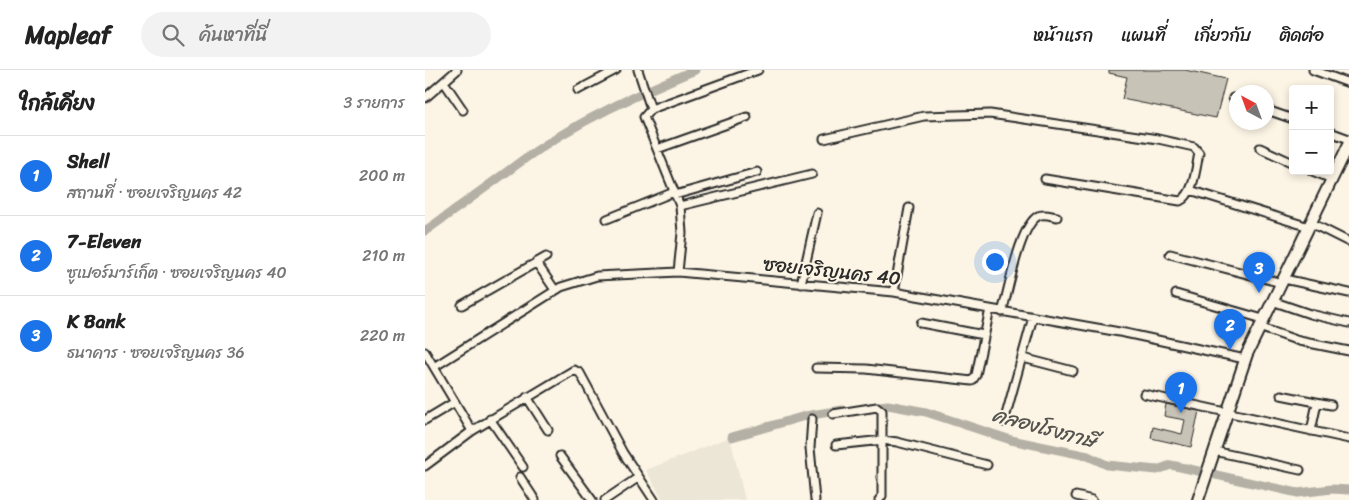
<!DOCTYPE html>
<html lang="th">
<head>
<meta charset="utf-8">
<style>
  :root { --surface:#fff; --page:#f2f2f2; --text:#222; --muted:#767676; --line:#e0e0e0; --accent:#1a73e8 }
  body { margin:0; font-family:Sriracha,"Playpen Sans Thai",sans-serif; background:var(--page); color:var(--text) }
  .controls { position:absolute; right:15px; top:15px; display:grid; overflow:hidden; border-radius:5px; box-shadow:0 2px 8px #0003 }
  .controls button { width:45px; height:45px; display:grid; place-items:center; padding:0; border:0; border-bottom:1px solid var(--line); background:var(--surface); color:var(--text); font:25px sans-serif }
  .compass { position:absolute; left:804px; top:15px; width:45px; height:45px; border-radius:50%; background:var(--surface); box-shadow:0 2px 8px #0003; rotate:319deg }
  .you { position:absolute; left:569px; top:191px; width:18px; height:18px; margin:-12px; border:4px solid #fff; border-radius:50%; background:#1a73e8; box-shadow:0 0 0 8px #1a73e833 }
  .badge { display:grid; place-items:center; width:32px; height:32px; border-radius:50%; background:var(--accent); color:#fff; font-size:16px; font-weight:700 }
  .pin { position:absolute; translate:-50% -41px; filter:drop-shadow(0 1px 2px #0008) }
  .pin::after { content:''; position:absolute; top:26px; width:18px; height:15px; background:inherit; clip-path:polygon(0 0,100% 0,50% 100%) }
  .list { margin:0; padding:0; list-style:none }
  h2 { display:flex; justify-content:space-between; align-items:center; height:65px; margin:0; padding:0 20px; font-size:21px }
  h2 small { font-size:16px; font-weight:400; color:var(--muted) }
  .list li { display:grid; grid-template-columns:32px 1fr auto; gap:15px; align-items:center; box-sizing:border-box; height:80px; padding:0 20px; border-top:1px solid var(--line) }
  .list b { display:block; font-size:19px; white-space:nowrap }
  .list p { margin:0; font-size:16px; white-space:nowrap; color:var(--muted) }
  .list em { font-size:16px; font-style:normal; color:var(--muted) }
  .icon { flex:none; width:28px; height:28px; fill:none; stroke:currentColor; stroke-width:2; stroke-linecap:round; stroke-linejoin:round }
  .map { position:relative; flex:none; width:924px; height:430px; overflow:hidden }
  header { display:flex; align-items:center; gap:30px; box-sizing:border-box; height:70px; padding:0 25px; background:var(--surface); border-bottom:1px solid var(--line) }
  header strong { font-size:24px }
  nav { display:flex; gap:28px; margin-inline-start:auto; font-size:18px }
  .search { width:350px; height:45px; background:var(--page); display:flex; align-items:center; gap:12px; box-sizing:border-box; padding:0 18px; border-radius:28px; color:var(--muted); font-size:19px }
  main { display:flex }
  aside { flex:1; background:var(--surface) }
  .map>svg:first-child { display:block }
  .built { fill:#ece6d7 }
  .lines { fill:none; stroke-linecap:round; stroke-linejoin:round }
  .canal { stroke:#b4b0a5; stroke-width:9 }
  .building { fill:#c8c3b7; stroke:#2b2b2b }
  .minor-casing { stroke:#2b2b2b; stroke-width:11 }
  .secondary-casing { stroke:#2b2b2b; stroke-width:14 }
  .minor { stroke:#fcf5e5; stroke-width:7 }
  .secondary { stroke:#fcf5e5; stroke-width:10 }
  .labels { text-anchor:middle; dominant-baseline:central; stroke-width:4; stroke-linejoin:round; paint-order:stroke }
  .street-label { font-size:19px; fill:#2b2b2b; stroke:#fcf5e5 }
  .water-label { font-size:20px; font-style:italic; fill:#545350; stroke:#fcf5e5 }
</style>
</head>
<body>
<header>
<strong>Mapleaf</strong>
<div class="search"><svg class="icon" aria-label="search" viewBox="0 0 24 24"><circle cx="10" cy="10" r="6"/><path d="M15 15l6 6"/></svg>ค้นหาที่นี่</div>
<nav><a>หน้าแรก</a><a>แผนที่</a><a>เกี่ยวกับ</a><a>ติดต่อ</a></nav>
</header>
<main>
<aside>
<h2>ใกล้เคียง<small>3 รายการ</small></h2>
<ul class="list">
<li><span class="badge">1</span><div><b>Shell</b><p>สถานที่ · ซอยเจริญนคร 42</p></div><em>200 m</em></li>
<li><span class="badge">2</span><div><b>7-Eleven</b><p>ซูเปอร์มาร์เก็ต · ซอยเจริญนคร 40</p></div><em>210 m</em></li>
<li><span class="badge">3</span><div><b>K Bank</b><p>ธนาคาร · ซอยเจริญนคร 36</p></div><em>220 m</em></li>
</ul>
</aside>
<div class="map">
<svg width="924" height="430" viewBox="0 0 924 430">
  <rect width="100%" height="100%" fill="#fcf5e5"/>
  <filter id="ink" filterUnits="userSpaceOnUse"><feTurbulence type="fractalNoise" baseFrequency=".02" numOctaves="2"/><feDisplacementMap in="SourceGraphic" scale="10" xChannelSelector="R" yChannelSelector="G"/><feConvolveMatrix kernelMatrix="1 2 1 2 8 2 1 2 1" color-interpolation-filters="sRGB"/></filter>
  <g filter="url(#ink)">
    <path class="built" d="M 305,367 L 320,430 L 238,430 L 221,400 Z"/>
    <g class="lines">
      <path class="canal" d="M 0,161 C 34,137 68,112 102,87 C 153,51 213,24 270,0
        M 445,337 L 463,335 L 501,342 L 586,370 L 663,386 L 682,395 L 732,400 L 746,395 L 873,423 L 907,419 L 924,420
        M 307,367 L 380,346 L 417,340"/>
    </g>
    <path class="building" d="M 684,0 L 760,0 L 801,9 L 791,48 L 697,29 L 702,7 L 684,3 Z
      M 741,334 L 774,341 L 766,377 L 726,368 L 728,357 L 757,364 L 760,350 L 739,346 Z"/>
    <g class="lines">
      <g class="minor-casing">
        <path id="minor" d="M 213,0 L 226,39 L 219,47 L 255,136 L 257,163 L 253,202
          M 888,0 L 924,13
          M 19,12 L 38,40
          M 153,20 L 191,0
          M 0,28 L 32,0
          M 808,28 L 812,30
          M 226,39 L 333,0
          M 842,40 L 868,49
          M 905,62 L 924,69
          M 399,69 L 499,46 L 565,44 L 733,69 L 769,77 L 774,83 C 771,97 769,125 755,131 L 620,109
          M 835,78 L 868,93
          M 232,79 L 322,47
          M 887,101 L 907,109
          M 765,120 L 884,157
          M 250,125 L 332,102
          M 255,136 L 387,104
          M 182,149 L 249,122
          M 886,153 L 924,172
          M 745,184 L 857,213
          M 111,192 L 130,220
          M 859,209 L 924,223
          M 376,214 L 392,143
          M 469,222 L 484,138
          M 751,224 L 838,249
          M 847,231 L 885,244 L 924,253
          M 37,235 L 121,187
          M 577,242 C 584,220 594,157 613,146 C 619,143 626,146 632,147
          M 496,253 L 559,265
          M 834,257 L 874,271 L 924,281
          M 0,282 L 47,361
          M 598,288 L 648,301
          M 9,297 L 136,217 L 172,206 L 253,202 L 469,222 L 700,263 L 820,289
          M 391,298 L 441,299 L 547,311 L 551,305 L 565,239
          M 719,324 L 924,369
          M 856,325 L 906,335
          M 102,327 L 123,360
          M 408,344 L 452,337 L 457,341 L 457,426 L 454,430
          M 65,349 L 98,397
          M 387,349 L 385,378 L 390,430
          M 0,350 L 30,332
          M 579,352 L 608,247
          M 886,361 L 892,333
          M 411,375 L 458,370 L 472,372 L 562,395
          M 789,381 L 875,400
          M 135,386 L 167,430
          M 0,396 L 47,361 L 149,300 L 155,303 L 198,383 L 229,430
          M 95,407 L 110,430
          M 651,426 L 667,430
          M 180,430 L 214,407"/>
      </g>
      <g class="secondary-casing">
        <path id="secondary" d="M 773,430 L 822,284 L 924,74"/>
      </g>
      <use href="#minor" class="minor"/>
      <use href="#secondary" class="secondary"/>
    </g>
  </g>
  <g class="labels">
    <g class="street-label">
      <text transform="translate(407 201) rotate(6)">ซอยเจริญนคร 40</text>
    </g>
    <g class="water-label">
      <text transform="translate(619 358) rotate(15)">คลองโรงภาษี</text>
    </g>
  </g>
</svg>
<div class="controls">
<button>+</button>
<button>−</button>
</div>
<svg class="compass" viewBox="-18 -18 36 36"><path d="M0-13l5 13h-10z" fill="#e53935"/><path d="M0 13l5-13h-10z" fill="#767676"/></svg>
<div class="you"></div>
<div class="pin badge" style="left:756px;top:343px">1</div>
<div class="pin badge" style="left:805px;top:280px">2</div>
<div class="pin badge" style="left:834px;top:223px">3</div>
</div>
</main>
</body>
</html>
